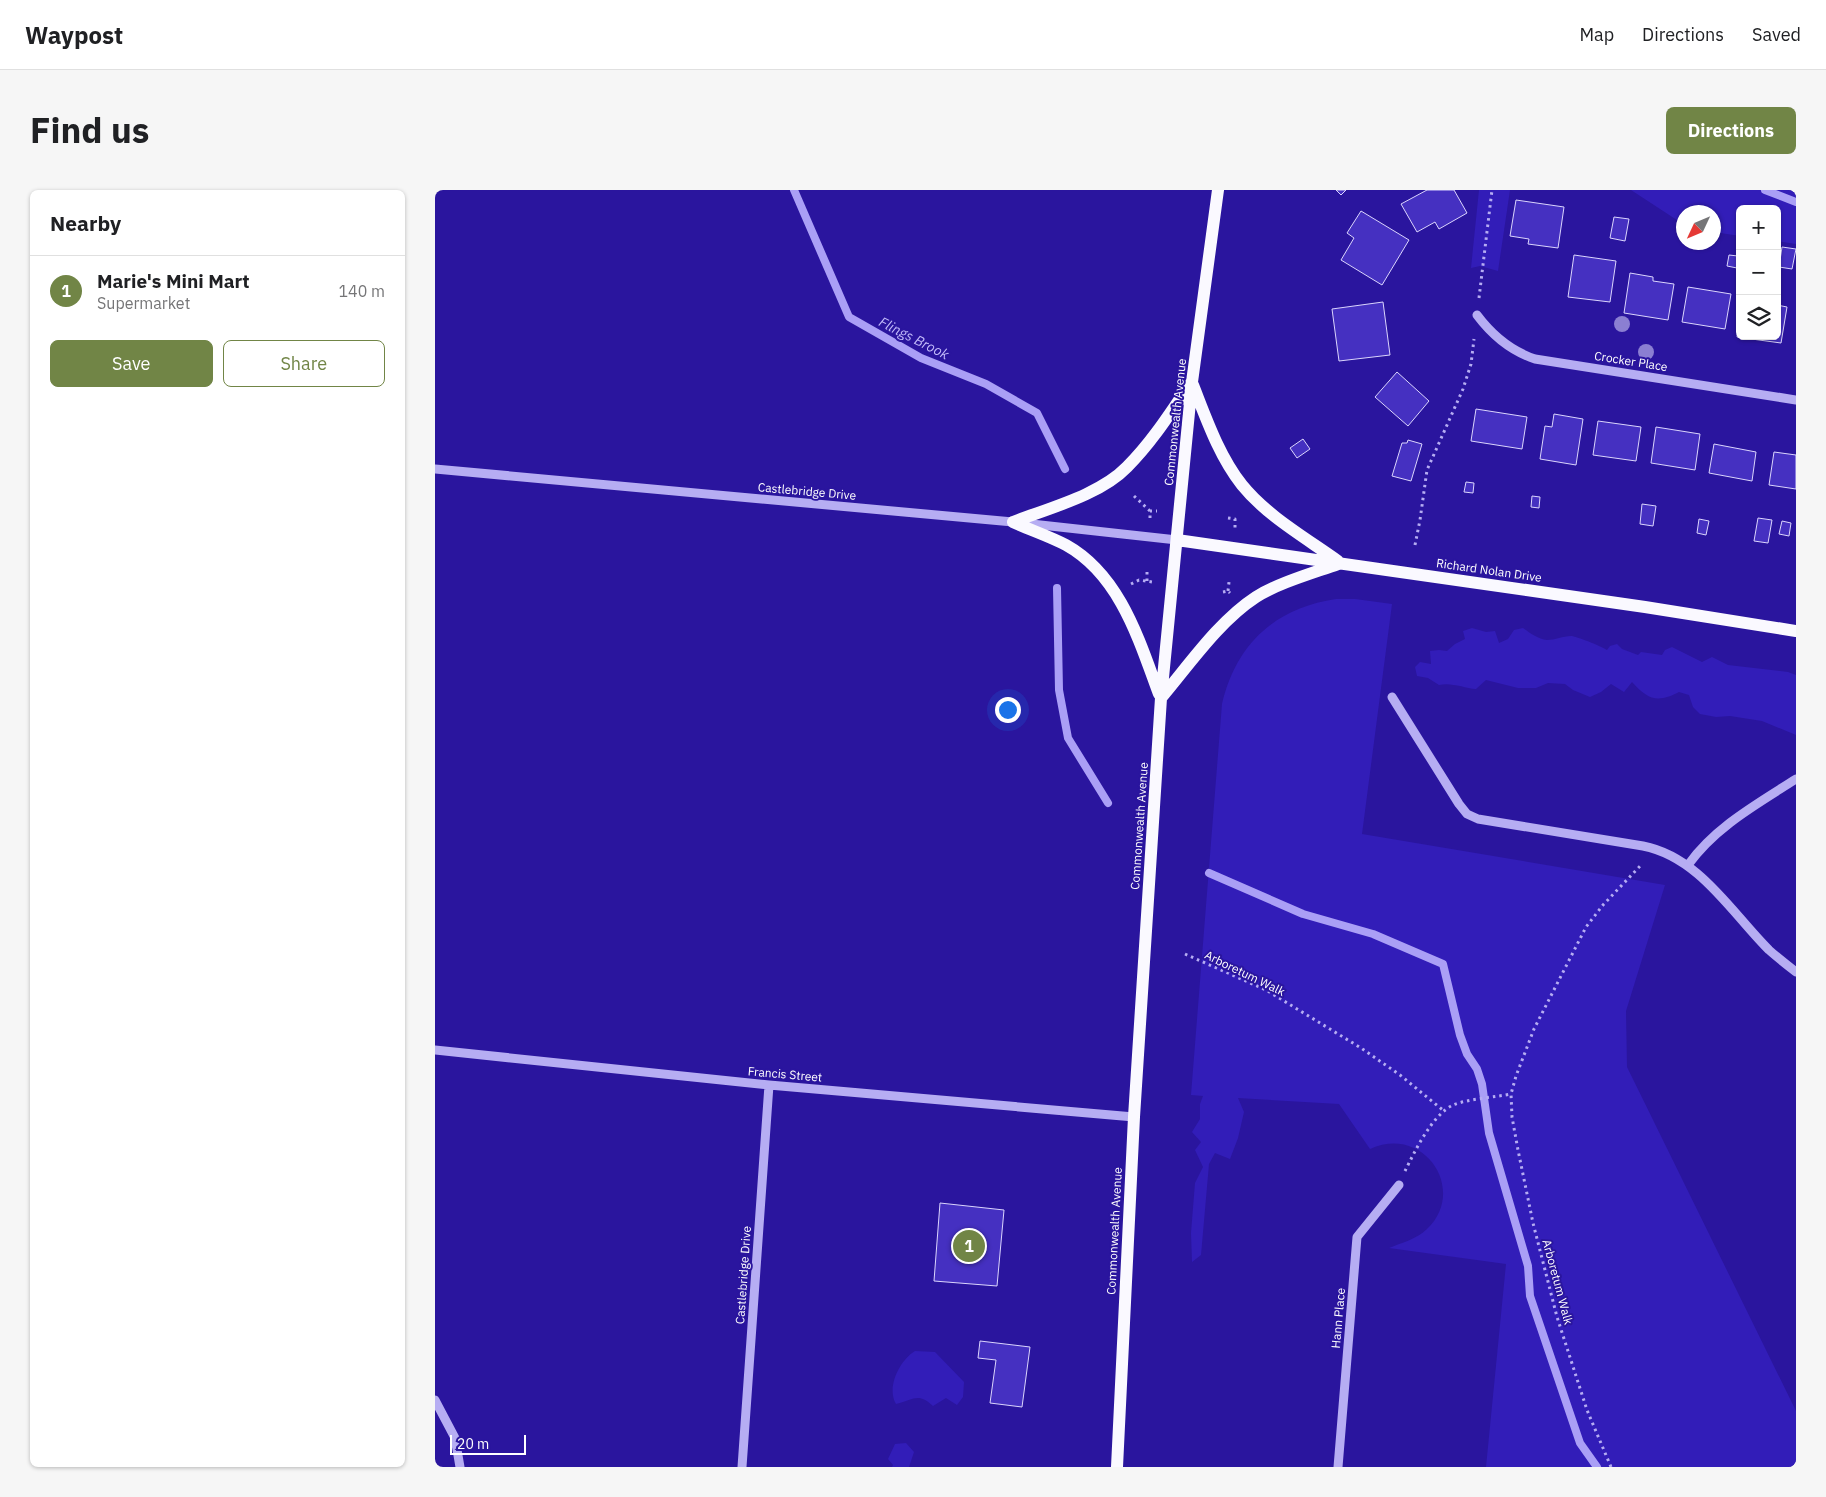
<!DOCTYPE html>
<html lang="en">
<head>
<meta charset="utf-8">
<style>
  :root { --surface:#fff; --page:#f6f6f6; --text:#202124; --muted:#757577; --line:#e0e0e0; --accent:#718546 }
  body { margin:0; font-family:"IBM Plex Sans",sans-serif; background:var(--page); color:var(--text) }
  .controls { position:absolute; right:15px; top:15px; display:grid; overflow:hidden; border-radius:8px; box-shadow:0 1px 4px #0004 }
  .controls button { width:45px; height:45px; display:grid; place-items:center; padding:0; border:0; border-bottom:1px solid var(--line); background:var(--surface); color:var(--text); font:25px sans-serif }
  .compass { position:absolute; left:1241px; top:15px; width:45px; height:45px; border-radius:50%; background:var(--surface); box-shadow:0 1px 4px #0004; rotate:226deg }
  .scale { position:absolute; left:15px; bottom:12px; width:76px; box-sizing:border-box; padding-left:5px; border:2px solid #fff; border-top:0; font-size:14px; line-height:18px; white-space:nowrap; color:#fff; -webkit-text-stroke:4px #2a159e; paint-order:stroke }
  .you { position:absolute; left:572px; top:519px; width:18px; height:18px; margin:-12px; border:4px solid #fff; border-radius:50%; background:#1a73e8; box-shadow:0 0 0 8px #1a73e833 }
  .badge { display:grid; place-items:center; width:32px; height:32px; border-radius:50%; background:var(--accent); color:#fff; font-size:16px; font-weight:700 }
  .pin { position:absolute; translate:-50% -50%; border:2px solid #fff; box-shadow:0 1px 5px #0006 }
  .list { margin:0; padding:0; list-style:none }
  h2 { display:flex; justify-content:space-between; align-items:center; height:65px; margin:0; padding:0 20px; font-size:21px }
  h2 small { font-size:16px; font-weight:400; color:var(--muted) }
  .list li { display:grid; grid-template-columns:32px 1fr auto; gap:15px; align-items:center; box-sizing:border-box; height:70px; padding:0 20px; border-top:1px solid var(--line) }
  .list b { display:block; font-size:19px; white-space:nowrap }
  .list p { margin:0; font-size:16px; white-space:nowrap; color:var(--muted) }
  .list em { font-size:16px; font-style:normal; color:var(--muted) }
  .actions { display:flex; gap:10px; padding:15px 20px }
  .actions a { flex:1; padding:11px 0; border:1px solid var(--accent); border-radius:8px; text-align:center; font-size:18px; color:var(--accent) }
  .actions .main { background:var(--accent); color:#fff }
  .icon { flex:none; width:28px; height:28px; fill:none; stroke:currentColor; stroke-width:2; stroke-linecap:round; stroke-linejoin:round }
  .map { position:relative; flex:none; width:1361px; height:1277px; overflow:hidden; border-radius:8px }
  header { display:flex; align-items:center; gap:30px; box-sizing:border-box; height:70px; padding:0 25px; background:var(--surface); border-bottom:1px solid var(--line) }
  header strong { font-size:24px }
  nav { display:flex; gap:28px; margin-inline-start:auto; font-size:18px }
  .intro { display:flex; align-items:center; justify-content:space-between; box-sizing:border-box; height:120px; padding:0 30px }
  h1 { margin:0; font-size:35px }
  .button { padding:12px 22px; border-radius:8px; background:var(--accent); color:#fff; font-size:18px; font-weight:700 }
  main { display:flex; gap:30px; padding:0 30px }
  aside { flex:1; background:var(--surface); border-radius:8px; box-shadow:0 1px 4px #0004 }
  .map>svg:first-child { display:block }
  .green { fill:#321db8 }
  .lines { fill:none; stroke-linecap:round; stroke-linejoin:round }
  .stream { stroke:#aa9ff6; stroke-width:8 }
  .building { fill:#4530c1; stroke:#dbd5fd }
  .path { stroke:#b6adf3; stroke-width:3; stroke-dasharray:2.5 4; stroke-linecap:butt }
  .minor { stroke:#b6adf3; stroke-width:9 }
  .major { stroke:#faf9ff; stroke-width:12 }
  .tree { fill:#8b7fd2 }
  .labels { text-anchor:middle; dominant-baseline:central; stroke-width:4; stroke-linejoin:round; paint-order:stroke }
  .street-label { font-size:12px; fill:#fff; stroke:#2a159e }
  .water-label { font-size:14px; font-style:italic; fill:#c2bafa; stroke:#2a159e }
</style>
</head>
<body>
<header>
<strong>Waypost</strong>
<nav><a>Map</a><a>Directions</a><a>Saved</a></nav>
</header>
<div class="intro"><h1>Find us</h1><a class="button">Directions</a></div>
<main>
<aside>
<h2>Nearby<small></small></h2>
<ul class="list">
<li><span class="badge">1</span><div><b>Marie's Mini Mart</b><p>Supermarket</p></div><em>140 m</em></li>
</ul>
<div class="actions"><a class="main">Save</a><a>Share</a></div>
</aside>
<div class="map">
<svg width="1361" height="1277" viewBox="0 0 1361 1277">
  <rect width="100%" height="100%" fill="#2a159e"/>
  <path class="green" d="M 1044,0 L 1075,0 L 1063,81 L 1045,76 L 1036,78 Z
    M 1196,0 L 1361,0 L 1361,54 L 1342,51 L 1342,19 L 1305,19 L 1305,46 L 1279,42 L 1278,22 L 1248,22 L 1248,34 Z
    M 901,409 L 920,409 L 957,414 L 927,644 L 1230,695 L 1191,821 L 1192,877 L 1361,1221 L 1361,1277 L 1051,1277 L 1071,1074 L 954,1058 C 966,1053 982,1049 992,1039 C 1033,1000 989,934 935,959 L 904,914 L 803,908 L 809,922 L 803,948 L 795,969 L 780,963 L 774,974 L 766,1065 L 757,1072 L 756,1043 L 760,993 L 768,977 L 760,960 L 766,952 L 757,942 L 765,929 L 765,914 L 768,906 L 756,905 L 787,514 C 801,454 840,418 901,409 Z
    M 1037,438 L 1051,442 L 1060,441 L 1064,453 L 1073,449 L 1079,440 L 1088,438 C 1095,443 1103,449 1112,450 C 1120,450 1128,446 1136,446 C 1141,446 1166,456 1172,460 L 1175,456 L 1182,454 L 1187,459 L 1203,465 L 1206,462 L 1227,465 L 1230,460 L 1237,457 L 1267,472 L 1277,467 L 1293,475 L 1353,482 L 1361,485 L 1361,545 L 1327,531 L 1295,526 L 1281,527 L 1265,524 L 1258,517 L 1254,505 L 1244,502 C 1223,513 1213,510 1197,492 L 1189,502 L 1176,494 L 1166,502 L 1155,507 L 1138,500 L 1130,494 L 1113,493 L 1101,498 L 1083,498 L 1051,490 L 1041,499 C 1029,498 1016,492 1004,495 L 993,488 L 982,486 L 980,477 L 985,472 L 996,474 L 995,461 L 1004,460 L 1012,461 L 1020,454 L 1030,449 L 1028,441 Z
    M 480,1161 L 500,1162 L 529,1192 L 528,1207 L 522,1215 L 511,1208 L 498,1216 C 483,1202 479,1210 461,1214 C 451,1197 465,1170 480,1161 Z
    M 471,1253 L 479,1262 L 474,1277 L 457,1277 L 458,1275 L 453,1269 L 460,1254 Z"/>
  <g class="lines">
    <path class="stream" d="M 359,0 L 414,127 L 486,168 L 551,194 L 602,223 L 630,279
      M 1330,0 L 1361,12
      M 622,398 L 624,500 L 633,548 L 673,613
      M 774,683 L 868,724 L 938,744 L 1008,774 L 1025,845 L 1032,864 L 1042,879 L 1047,894 L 1054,943 L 1093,1076 L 1095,1106 L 1145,1253 L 1162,1277"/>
  </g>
  <path class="building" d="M 901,0 L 911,0 L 906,5 Z
    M 992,0 L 1019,0 L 1032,23 L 1004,39 L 1000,32 L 982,42 L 966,14 Z
    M 1081,10 L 1129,17 L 1123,58 L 1093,54 L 1094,49 L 1075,46 Z
    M 926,21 L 974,50 L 947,95 L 906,70 L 919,48 L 912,43 Z
    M 1179,27 L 1194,29 L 1190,51 L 1175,48 Z
    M 1347,57 L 1361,59 L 1357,79 L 1344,77 Z
    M 1139,65 L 1181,71 L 1175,112 L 1133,107 Z
    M 1294,65 L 1303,66 L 1302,78 L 1292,76 Z
    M 1195,83 L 1218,87 L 1218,91 L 1239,94 L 1233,130 L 1189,123 Z
    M 1253,97 L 1296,104 L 1290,139 L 1247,132 Z
    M 948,112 L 955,165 L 904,171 L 897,119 Z
    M 1342,115 L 1352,117 L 1346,153 L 1302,147 L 1305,128 L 1305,146 L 1342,146 Z
    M 962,182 L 994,211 L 973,236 L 940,207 Z
    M 1041,219 L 1092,227 L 1087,259 L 1036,251 Z
    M 1119,224 L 1148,229 L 1141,275 L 1105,269 L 1110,236 L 1117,237 Z
    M 1163,231 L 1206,237 L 1201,271 L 1158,265 Z
    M 1221,237 L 1265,244 L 1260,280 L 1216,273 Z
    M 868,249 L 875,259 L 862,268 L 855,258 Z
    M 973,250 L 987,254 L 976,291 L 957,286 L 967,253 L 972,253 Z
    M 1279,254 L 1321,262 L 1317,291 L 1274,283 Z
    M 1339,262 L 1361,265 L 1361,299 L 1334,295 Z
    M 1031,292 L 1039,293 L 1038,303 L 1029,302 Z
    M 1097,306 L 1105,307 L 1104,318 L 1096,317 Z
    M 1207,314 L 1221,316 L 1218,336 L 1205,334 Z
    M 1323,328 L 1337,330 L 1333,353 L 1319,351 Z
    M 1264,329 L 1274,331 L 1271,345 L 1262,343 Z
    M 1347,331 L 1356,333 L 1354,346 L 1344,344 Z
    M 505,1013 L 569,1020 L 562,1096 L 499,1091 Z
    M 545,1151 L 595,1157 L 587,1217 L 555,1213 L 561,1170 L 543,1168 Z"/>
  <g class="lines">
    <path class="path" d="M 1044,108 L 1057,0
      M 699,306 L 715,321
      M 715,328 L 715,321 L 722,321
      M 793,328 L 800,329 L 800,338
      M 980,355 L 985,330 L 992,280 L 1028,199 L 1036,174 L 1039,149
      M 712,391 L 712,381
      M 696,394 L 704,390 L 717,392
      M 793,401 L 794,392
      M 788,402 L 793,401 L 795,403
      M 750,764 L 831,800 L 926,858 L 965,885 L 1009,921
      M 970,981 C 980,961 997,925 1018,915 C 1032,909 1061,907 1076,904
      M 1176,1277 L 1152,1220 L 1122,1127 L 1098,1033 L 1083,960 L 1077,927 L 1076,904 L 1081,886 L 1099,839 L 1151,737 L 1168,715 L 1207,674"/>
    <path class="minor" d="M 1042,125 C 1057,145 1076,161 1100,169 L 1361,210
      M 0,279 L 578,332 L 742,350
      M 957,507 L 1024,614 L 1032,624 L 1043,629 L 1208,656 C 1264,667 1296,722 1334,760 C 1343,768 1352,775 1361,782
      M 1253,675 C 1280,637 1322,614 1361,589
      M 0,860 L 334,895 L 699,927
      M 0,1210 L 20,1248 L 25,1277
      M 307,1277 L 334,895
      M 903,1277 L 922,1047 L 964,995"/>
    <path class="major" d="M 758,195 C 771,228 784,266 807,295 C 832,326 871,348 903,371
      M 578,332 C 595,340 614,346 631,355 C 685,385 704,450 724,504
      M 578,332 C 614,318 665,305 692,277 C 717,252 736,222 755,194
      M 742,350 L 1210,417 L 1361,441
      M 726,508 C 754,475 784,431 821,407 C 843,393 878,383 903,374
      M 682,1277 L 699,927 L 726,508 L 757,192 L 783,0"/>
  </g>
  <g class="tree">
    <circle cx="1187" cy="134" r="8"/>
    <circle cx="1211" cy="162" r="8"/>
  </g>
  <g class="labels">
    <g class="street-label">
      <text transform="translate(1196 171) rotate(9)">Crocker Place</text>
      <text transform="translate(740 232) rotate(-84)">Commonwealth Avenue</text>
      <text transform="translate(372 301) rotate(5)">Castlebridge Drive</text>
      <text transform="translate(1054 380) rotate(8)">Richard Nolan Drive</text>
      <text transform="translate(704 636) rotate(-86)">Commonwealth Avenue</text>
      <text transform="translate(810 783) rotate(26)">Arboretum Walk</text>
      <text transform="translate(350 884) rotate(5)">Francis Street</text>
      <text transform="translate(679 1041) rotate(-87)">Commonwealth Avenue</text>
      <text transform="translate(308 1085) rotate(-86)">Castlebridge Drive</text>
      <text transform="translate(1123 1092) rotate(75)">Arboretum Walk</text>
      <text transform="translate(903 1128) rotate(-85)">Hann Place</text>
    </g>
    <g class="water-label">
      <text transform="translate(479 148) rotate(27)">Flings Brook</text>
    </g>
  </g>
</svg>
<div class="controls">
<button>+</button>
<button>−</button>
<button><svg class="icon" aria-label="layers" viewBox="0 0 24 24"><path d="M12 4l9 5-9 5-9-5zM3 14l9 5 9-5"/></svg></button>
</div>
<svg class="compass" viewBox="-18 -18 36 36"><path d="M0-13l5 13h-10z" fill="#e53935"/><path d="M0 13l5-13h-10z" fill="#757577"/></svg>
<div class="scale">20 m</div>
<div class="you"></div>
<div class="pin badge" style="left:534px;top:1056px">1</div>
</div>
</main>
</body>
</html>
